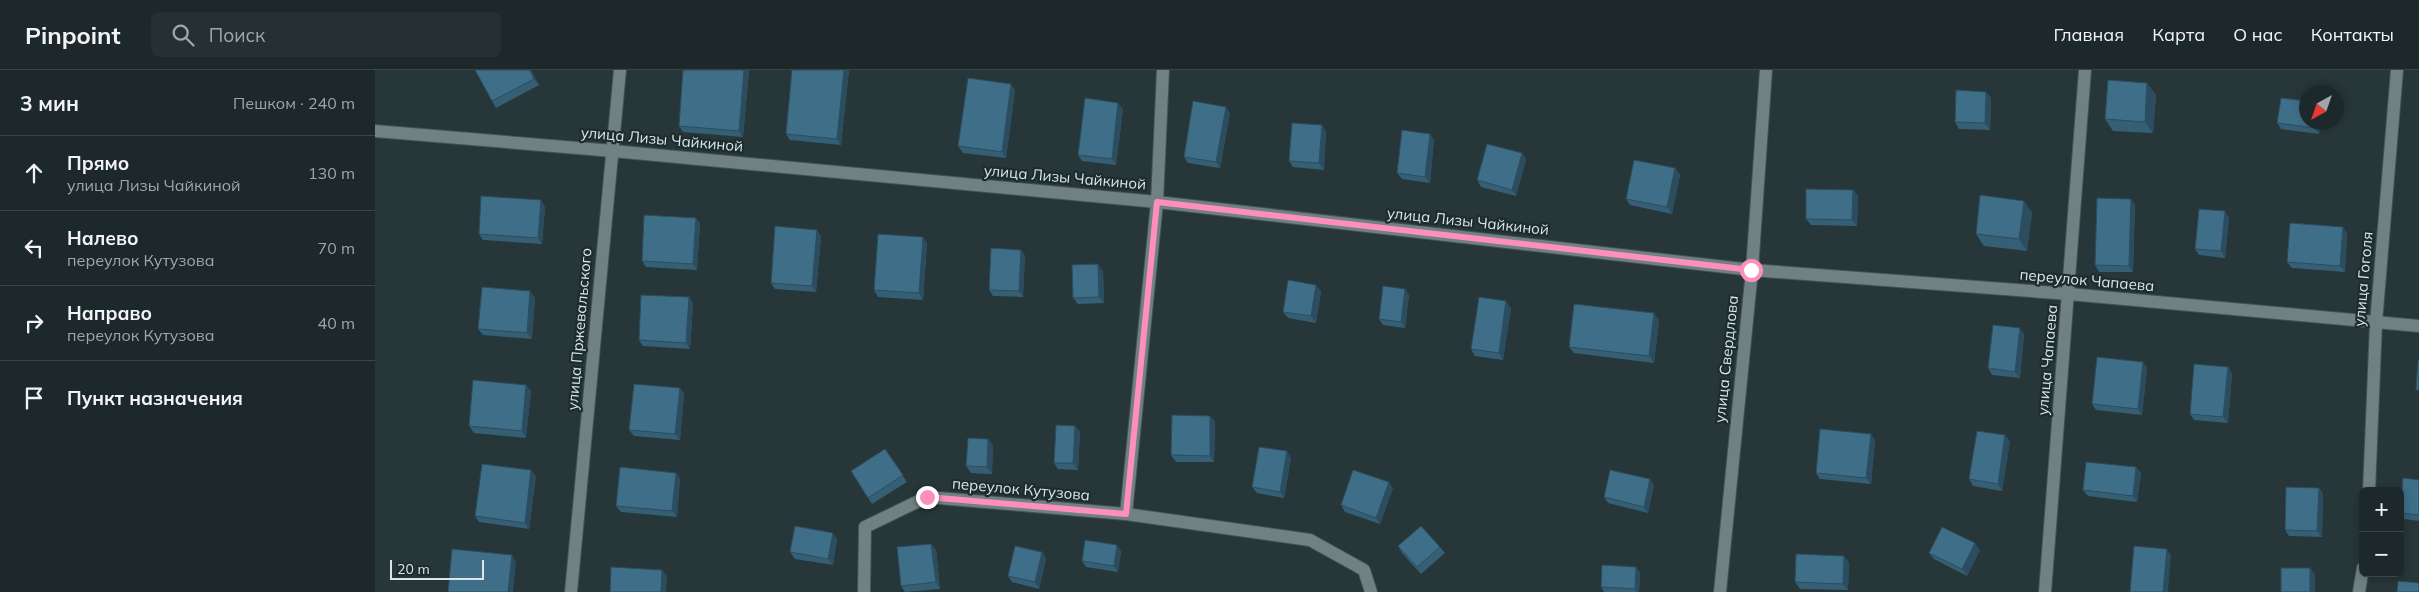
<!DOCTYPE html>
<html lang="ru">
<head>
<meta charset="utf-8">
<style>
  :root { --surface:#1d282a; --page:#253032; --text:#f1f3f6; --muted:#a0a6a8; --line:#3b4447 }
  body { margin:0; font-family:Mulish,sans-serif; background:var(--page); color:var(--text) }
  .controls { position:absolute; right:15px; bottom:15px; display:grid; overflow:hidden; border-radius:8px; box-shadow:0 2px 8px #0003 }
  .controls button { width:45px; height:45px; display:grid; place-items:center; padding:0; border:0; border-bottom:1px solid var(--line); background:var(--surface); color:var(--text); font:25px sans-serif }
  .compass { position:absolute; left:1924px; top:15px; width:45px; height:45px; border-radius:50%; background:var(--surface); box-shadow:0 2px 8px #0003; rotate:220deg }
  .scale { position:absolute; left:15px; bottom:12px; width:94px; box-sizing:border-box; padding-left:5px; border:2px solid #dce6e6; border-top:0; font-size:14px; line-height:18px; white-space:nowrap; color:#dce6e6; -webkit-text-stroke:4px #1d2c2e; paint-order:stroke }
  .stop { position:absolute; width:15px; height:15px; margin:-11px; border:4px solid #fe8ebc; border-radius:50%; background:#fff }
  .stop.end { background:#fe8ebc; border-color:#fff; box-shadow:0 1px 5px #0008 }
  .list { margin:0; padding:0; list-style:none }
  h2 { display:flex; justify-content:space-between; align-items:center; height:65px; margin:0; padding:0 20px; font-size:21px }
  h2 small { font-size:16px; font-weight:400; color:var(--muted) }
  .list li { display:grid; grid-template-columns:32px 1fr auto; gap:15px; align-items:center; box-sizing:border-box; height:75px; padding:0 20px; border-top:1px solid var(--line) }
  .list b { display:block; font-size:19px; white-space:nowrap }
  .list p { margin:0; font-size:16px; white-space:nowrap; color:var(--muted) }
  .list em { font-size:16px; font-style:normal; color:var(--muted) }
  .icon { flex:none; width:28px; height:28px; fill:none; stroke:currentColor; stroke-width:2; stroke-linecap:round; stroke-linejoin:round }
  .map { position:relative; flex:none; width:2044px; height:522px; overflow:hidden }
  header { display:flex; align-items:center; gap:30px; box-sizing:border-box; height:70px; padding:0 25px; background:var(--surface); border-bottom:1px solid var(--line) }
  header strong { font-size:24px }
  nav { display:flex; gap:28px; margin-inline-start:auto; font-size:18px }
  .search { width:350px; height:45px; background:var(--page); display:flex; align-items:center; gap:12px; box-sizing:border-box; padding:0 18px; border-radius:8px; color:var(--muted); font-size:19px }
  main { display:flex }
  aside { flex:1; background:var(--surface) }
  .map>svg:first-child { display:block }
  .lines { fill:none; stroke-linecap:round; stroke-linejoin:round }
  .minor-casing { stroke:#445253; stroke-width:14 }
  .minor { stroke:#708183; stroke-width:12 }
  .wall { fill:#355f75 }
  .shaded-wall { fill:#2b4d5f }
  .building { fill:#3e6e88; stroke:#2b4d5f }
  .route { stroke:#fe8ebc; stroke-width:6 }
  .labels { text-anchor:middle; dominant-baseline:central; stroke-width:4.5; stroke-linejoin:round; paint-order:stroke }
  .street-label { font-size:15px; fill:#dce6e6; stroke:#1d2c2e }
</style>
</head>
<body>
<header>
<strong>Pinpoint</strong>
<div class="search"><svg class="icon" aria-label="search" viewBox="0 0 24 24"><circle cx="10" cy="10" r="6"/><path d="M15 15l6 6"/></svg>Поиск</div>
<nav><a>Главная</a><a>Карта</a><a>О нас</a><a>Контакты</a></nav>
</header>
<main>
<aside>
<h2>3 мин<small>Пешком · 240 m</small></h2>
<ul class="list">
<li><svg class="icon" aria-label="ahead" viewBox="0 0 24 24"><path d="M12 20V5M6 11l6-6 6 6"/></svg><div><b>Прямо</b><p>улица Лизы Чайкиной</p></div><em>130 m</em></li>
<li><svg class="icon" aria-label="left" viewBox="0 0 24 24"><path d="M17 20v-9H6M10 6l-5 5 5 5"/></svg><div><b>Налево</b><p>переулок Кутузова</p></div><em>70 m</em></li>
<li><svg class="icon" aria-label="right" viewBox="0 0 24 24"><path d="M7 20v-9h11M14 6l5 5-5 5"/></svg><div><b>Направо</b><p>переулок Кутузова</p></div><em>40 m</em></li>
<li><svg class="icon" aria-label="arrive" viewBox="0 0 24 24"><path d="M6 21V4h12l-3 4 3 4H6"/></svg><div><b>Пункт назначения</b></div></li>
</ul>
</aside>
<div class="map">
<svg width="2044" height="522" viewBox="0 0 2044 522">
  <rect width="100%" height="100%" fill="#273638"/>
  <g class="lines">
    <g class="minor-casing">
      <path id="minor" d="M 788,0 L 782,132 L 751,444 L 935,470 L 989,500 L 996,522
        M 0,61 L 238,81 L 782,132 L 1377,200 L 1694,224 L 2044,256
        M 1994,421 L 2001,253 L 2022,0
        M 196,522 L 245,0
        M 489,522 L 490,457 L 552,427 L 751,444
        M 1345,522 L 1377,200 L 1391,0
        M 1670,522 L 1710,0
        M 1984,522 L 1988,498"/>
    </g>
    <use href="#minor" class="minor"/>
  </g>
  <path class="wall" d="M 156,0 L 164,15 L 121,38 L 117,31 Z
    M 308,0 L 374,0 L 368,67 L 308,62 L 304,56 Z
    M 417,0 L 474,0 L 466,75 L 415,70 L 411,64 Z
    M 1772,13 L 1781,25 L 1778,63 L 1738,61 L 1730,49 Z
    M 640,20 L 631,88 L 588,83 L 583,76 Z
    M 1611,22 L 1616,28 L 1615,60 L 1584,59 L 1580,52 Z
    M 748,39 L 741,95 L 707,91 L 703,85 Z
    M 855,43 L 845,98 L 813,93 L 809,87 Z
    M 1932,52 L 1946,52 L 1944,64 L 1906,59 L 1902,53 Z
    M 947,55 L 951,62 L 949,100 L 918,97 L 914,91 Z
    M 1055,64 L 1059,70 L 1055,113 L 1027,109 L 1022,103 Z
    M 1147,83 L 1151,90 L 1141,126 L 1106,117 L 1102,110 Z
    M 1300,98 L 1305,105 L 1297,144 L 1255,135 L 1251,129 Z
    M 1478,120 L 1483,126 L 1482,156 L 1436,155 L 1431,149 Z
    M 1756,129 L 1760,135 L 1758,202 L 1724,202 L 1720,195 Z
    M 170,137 L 167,174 L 108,170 L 104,164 Z
    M 1657,142 L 1652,181 L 1609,176 L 1601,164 Z
    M 321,148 L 325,154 L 322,200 L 271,197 L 267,191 Z
    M 1854,148 L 1850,188 L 1824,185 L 1820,179 Z
    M 1972,163 L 1970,202 L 1917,198 L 1912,192 Z
    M 446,166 L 441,222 L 400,219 L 396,213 Z
    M 552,173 L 548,230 L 503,227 L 499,220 Z
    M 646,180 L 650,186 L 648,227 L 618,226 L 614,220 Z
    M 728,201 L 729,233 L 703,234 L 698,228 Z
    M 946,221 L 941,253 L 913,248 L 908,242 Z
    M 1034,225 L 1030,258 L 1008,255 L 1004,249 Z
    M 314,227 L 318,234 L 315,279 L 268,276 L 264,270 Z
    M 160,228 L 157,269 L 108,265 L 103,259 Z
    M 1136,238 L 1128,290 L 1100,286 L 1096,279 Z
    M 1279,243 L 1284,250 L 1279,293 L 1199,283 L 1194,277 Z
    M 1649,264 L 1645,308 L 1617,305 L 1613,298 Z
    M 1768,292 L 1772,298 L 1767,345 L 1721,340 L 1717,334 Z
    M 1853,297 L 1857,304 L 1853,353 L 1819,350 L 1815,344 Z
    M 151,315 L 156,321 L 151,368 L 99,363 L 94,356 Z
    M 305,318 L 309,324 L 305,370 L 259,366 L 254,360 Z
    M 835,346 L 840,352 L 839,392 L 801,392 L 796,385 Z
    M 700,356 L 705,362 L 703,400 L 683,399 L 679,393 Z
    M 1500,370 L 1496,414 L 1445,409 L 1441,403 Z
    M 1635,371 L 1627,421 L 1598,416 L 1594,409 Z
    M 618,375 L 617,404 L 596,403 L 591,396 Z
    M 510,379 L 532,412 L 497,434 L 476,401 Z
    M 916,388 L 909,428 L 882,423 L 877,417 Z
    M 1761,397 L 1766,403 L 1762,432 L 1713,426 L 1708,420 Z
    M 301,403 L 305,409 L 302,447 L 246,442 L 241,436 Z
    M 161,406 L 154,459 L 104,452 L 100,446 Z
    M 2044,410 L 2044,451 L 2029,449 L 2025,444 L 2025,438 Z
    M 1279,415 L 1273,443 L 1233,433 L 1229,427 Z
    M 1018,418 L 1005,454 L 970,442 L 966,435 Z
    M 1944,418 L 1948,424 L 1947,467 L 1914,466 L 1910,460 Z
    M 462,469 L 458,495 L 420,489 L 415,482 Z
    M 556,474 L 561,480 L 565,519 L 530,522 L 526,516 Z
    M 1023,476 L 1065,477 L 1070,483 L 1046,504 L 1027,483 Z
    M 1605,480 L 1592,506 L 1559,489 L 1554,483 Z
    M 746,481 L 743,502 L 711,497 L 707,491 Z
    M 667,482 L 671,489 L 664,519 L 637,512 L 633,506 Z
    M 1474,492 L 1473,520 L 1425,519 L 1420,512 Z
    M 1261,497 L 1265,503 L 1264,522 L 1229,522 L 1226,517 Z"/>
  <path class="shaded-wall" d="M 155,0 L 156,0 L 164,15 L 159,9 Z
    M 369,0 L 374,0 L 368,67 L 364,61 Z
    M 469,0 L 474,0 L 466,75 L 462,69 Z
    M 1772,13 L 1781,25 L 1778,63 L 1770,52 Z
    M 636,14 L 640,20 L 631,88 L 627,82 Z
    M 1611,22 L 1616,28 L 1615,60 L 1610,53 Z
    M 743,33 L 748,39 L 741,95 L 737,89 Z
    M 851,37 L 855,43 L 845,98 L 841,92 Z
    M 1940,52 L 1946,52 L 1944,64 L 1940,58 Z
    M 947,55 L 951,62 L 949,100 L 944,93 Z
    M 1055,64 L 1059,70 L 1055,113 L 1050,107 Z
    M 1147,83 L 1151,90 L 1141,126 L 1137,120 Z
    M 1300,98 L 1305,105 L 1297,144 L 1292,137 Z
    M 1478,120 L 1483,126 L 1482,156 L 1477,150 Z
    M 1756,129 L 1760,135 L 1758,202 L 1754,196 Z
    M 166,130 L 170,137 L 167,174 L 163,168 Z
    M 1649,131 L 1657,142 L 1652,181 L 1644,169 Z
    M 1850,141 L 1854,148 L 1850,188 L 1846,181 Z
    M 321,148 L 325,154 L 322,200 L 318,194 Z
    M 1968,157 L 1972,163 L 1970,202 L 1965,196 Z
    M 442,160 L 446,166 L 441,222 L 437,216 Z
    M 548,167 L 552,173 L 548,230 L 544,223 Z
    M 646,180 L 650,186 L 648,227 L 644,221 Z
    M 723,194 L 728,201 L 729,233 L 724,227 Z
    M 941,215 L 946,221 L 941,253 L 936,246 Z
    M 1030,219 L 1034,225 L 1030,258 L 1026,252 Z
    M 155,221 L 160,228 L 157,269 L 152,263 Z
    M 314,227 L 318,234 L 315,279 L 311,273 Z
    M 1131,231 L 1136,238 L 1128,290 L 1124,283 Z
    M 1279,243 L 1284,250 L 1279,293 L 1274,286 Z
    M 1645,258 L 1649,264 L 1645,308 L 1640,302 Z
    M 1768,292 L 1772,298 L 1767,345 L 1763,339 Z
    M 1853,297 L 1857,304 L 1853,353 L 1848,347 Z
    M 151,315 L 156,321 L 151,368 L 147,361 Z
    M 305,318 L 309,324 L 305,370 L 300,364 Z
    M 835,346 L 840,352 L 839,392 L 835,386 Z
    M 700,356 L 705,362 L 703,400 L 698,393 Z
    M 1496,364 L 1500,370 L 1496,414 L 1491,408 Z
    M 1630,365 L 1635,371 L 1627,421 L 1623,414 Z
    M 613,369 L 618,375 L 617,404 L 612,397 Z
    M 912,381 L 916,388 L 909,428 L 905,422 Z
    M 1761,397 L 1766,403 L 1762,432 L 1758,426 Z
    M 156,400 L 161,406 L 154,459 L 150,453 Z
    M 301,403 L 305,409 L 302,447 L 297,441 Z
    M 1275,409 L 1279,415 L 1273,443 L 1269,437 Z
    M 1014,412 L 1018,418 L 1005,454 L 1001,448 Z
    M 1944,418 L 1948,424 L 1947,467 L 1942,461 Z
    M 458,463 L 462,469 L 458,495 L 453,489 Z
    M 1600,473 L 1605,480 L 1592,506 L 1587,499 Z
    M 556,474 L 561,480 L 565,519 L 561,512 Z
    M 742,475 L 746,481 L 743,502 L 739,496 Z
    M 1792,479 L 1796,485 L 1793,522 L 1788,522 Z
    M 667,482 L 671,489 L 664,519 L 660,512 Z
    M 137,485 L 141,492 L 138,522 L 133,522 Z
    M 1469,486 L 1474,492 L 1473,520 L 1468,514 Z
    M 1261,497 L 1265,503 L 1264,522 L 1262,522 L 1260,519 Z
    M 1935,498 L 1940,504 L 1940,522 L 1935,522 Z
    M 287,500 L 292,506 L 291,522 L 286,522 Z"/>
  <path class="building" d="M 100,0 L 155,0 L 159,9 L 117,31 Z
    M 308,0 L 369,0 L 364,61 L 304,56 Z
    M 417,0 L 469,0 L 462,69 L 411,64 Z
    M 593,8 L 636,14 L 627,82 L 583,76 Z
    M 1733,10 L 1772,13 L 1770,52 L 1730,49 Z
    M 1581,20 L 1611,22 L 1610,53 L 1580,52 Z
    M 710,28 L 743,33 L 737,89 L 703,85 Z
    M 1906,28 L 1932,31 L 1932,52 L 1940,52 L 1940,58 L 1902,53 Z
    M 818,31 L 851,37 L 841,92 L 809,87 Z
    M 917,53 L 947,55 L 944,93 L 914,91 Z
    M 1027,60 L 1055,64 L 1050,107 L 1022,103 Z
    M 1112,74 L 1147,83 L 1137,120 L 1102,110 Z
    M 1259,90 L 1300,98 L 1292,137 L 1251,129 Z
    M 1431,119 L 1478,120 L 1477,150 L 1431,149 Z
    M 1605,125 L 1649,131 L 1644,169 L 1601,164 Z
    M 106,126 L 166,130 L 163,168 L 104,164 Z
    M 1722,128 L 1756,129 L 1754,196 L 1720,195 Z
    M 1824,139 L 1850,141 L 1846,181 L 1820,179 Z
    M 269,145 L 321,148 L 318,194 L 267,191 Z
    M 1915,153 L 1968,157 L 1965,196 L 1912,192 Z
    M 400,156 L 442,160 L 437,216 L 396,213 Z
    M 503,164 L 548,167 L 544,223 L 499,220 Z
    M 616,178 L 646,180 L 644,221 L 614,220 Z
    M 723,194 L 724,227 L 698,228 L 697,195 Z
    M 913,210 L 941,215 L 936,246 L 908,242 Z
    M 1008,216 L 1030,219 L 1026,252 L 1004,249 Z
    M 107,217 L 155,221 L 152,263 L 103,259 Z
    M 266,225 L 314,227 L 311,273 L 264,270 Z
    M 1104,227 L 1131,231 L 1124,283 L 1096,279 Z
    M 1199,234 L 1279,243 L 1274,286 L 1194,277 Z
    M 1618,255 L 1645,258 L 1640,302 L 1613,298 Z
    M 1722,287 L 1768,292 L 1763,339 L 1717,334 Z
    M 2043,290 L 2044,290 L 2044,320 L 2041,320 Z
    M 1819,294 L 1853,297 L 1848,347 L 1815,344 Z
    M 98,310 L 151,315 L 147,361 L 94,356 Z
    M 259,314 L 305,318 L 300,364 L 254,360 Z
    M 797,345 L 835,346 L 835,386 L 796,385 Z
    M 681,355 L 700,356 L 698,393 L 679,393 Z
    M 1445,359 L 1496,364 L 1491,408 L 1441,403 Z
    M 1602,361 L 1630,365 L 1623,414 L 1594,409 Z
    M 593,368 L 613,369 L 612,397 L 591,396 Z
    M 884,377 L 912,381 L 905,422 L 877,417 Z
    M 510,379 L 528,405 L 493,428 L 476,401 Z
    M 1711,392 L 1761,397 L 1758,426 L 1708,420 Z
    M 107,394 L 156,400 L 150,453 L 100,446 Z
    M 245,397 L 301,403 L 297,441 L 241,436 Z
    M 978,400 L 1014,412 L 1001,448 L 966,435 Z
    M 1235,400 L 1275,409 L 1269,437 L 1229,427 Z
    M 2028,408 L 2044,410 L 2044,445 L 2025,443 Z
    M 1911,417 L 1944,418 L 1942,461 L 1910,460 Z
    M 420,456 L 458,463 L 453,489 L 415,482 Z
    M 1046,456 L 1065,477 L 1042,497 L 1023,476 Z
    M 1567,457 L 1600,473 L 1587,499 L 1554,483 Z
    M 710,470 L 742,475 L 739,496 L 707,491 Z
    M 556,474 L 561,512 L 526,516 L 522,477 Z
    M 640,476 L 667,482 L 660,512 L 633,506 Z
    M 1759,476 L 1792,479 L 1788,522 L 1755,522 Z
    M 77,479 L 137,485 L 133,522 L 73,522 Z
    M 1421,484 L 1469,486 L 1468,514 L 1420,512 Z
    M 1227,495 L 1261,497 L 1260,519 L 1226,517 Z
    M 236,497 L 287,500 L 286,522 L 235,522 Z
    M 1906,498 L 1935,498 L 1935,522 L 1906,522 Z
    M 2023,511 L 2044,513 L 2044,522 L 2022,522 Z"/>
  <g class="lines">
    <path class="route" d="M 552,427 L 751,444 L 782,132 L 1376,200"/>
  </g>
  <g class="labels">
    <g class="street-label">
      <text transform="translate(287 69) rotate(5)">улица Лизы Чайкиной</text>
      <text transform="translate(690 107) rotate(5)">улица Лизы Чайкиной</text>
      <text transform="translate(1093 151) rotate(6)">улица Лизы Чайкиной</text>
      <text transform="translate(1988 209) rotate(-85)">улица Гоголя</text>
      <text transform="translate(1712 210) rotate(5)">переулок Чапаева</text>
      <text transform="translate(204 259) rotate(-85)">улица Пржевальского</text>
      <text transform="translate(1351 289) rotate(-84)">улица Свердлова</text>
      <text transform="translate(1672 290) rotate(-85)">улица Чапаева</text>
      <text transform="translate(646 419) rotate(5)">переулок Кутузова</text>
    </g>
  </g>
</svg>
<div class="controls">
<button>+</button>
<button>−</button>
</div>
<svg class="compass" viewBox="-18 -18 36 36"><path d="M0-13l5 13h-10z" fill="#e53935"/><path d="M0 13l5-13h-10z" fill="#a0a6a8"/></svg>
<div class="scale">20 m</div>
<div class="stop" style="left:1376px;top:200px"></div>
<div class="stop end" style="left:552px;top:427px"></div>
</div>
</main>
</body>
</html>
